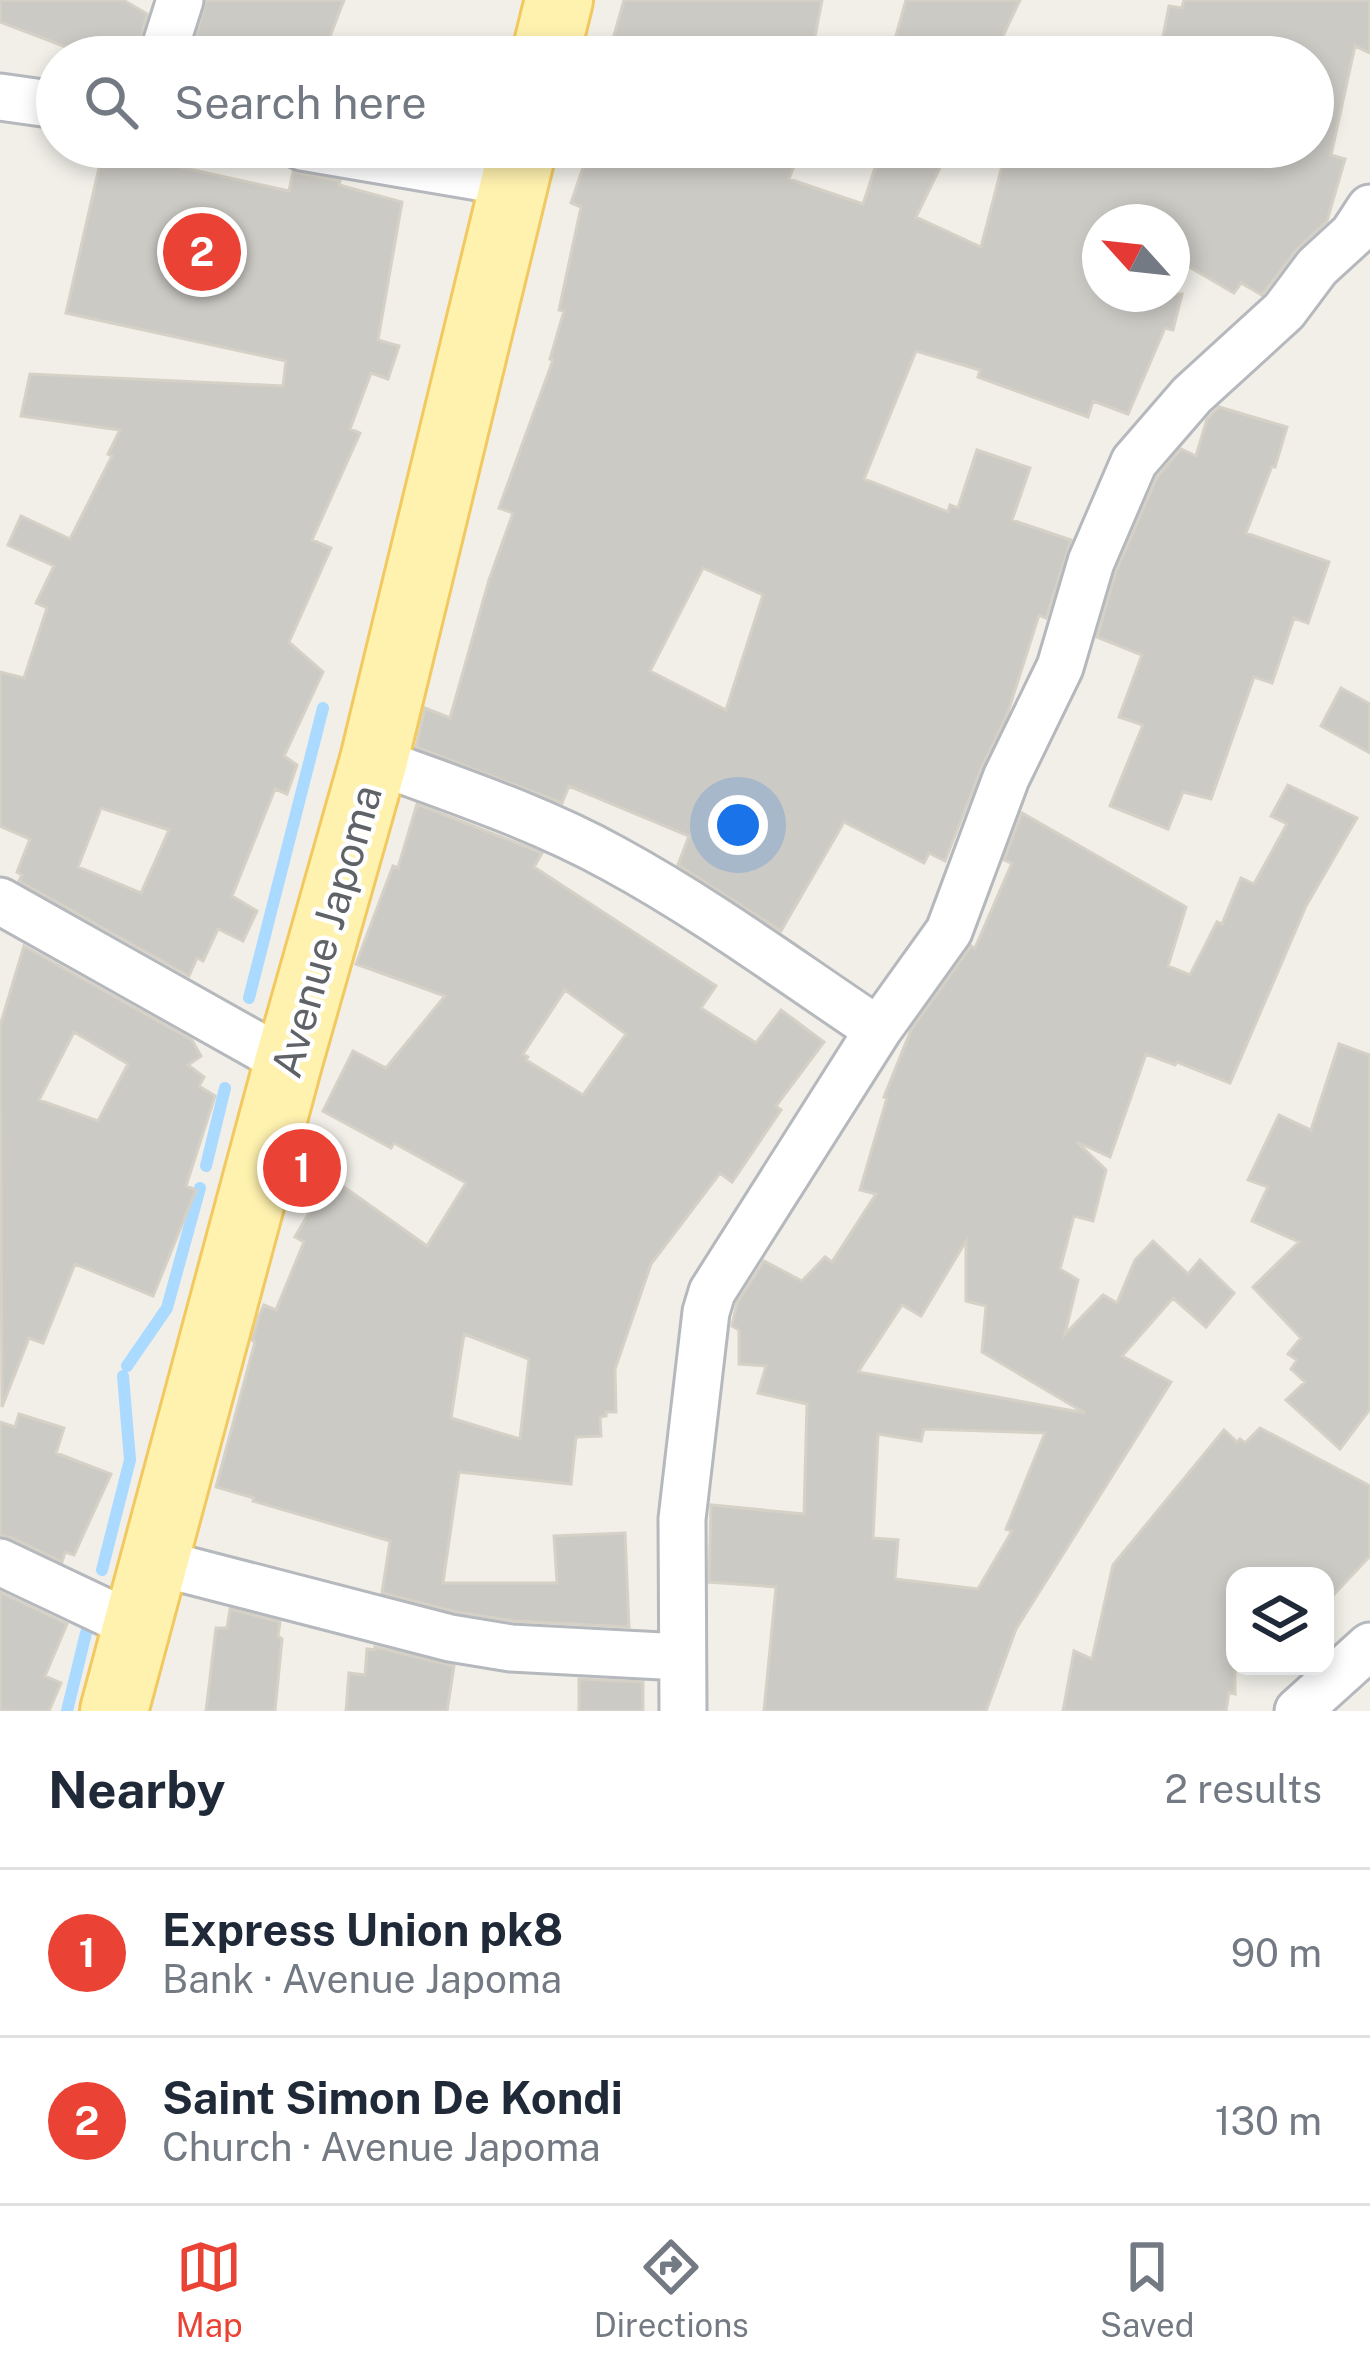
<!DOCTYPE html>
<html lang="en">
<head>
<meta charset="utf-8">
<style>
  :root { --surface:#fff; --page:#f6f6f7; --text:#1f2937; --muted:#747a83; --line:#e0e1e3; --accent:#ea4335 }
  body { margin:0; font-family:"Public Sans",sans-serif; background:var(--page); color:var(--text) }
  .controls { position:absolute; right:36px; bottom:36px; display:grid; overflow:hidden; border-radius:24px; box-shadow:0 6px 18px #0003 }
  .controls button { width:108px; height:108px; display:grid; place-items:center; padding:0; border:0; border-bottom:3px solid var(--line); background:var(--surface); color:var(--text); font:60px sans-serif }
  .compass { position:absolute; left:1082px; top:204px; width:108px; height:108px; border-radius:50%; background:var(--surface); box-shadow:0 6px 18px #0003; rotate:297deg }
  .you { position:absolute; left:738px; top:825px; width:42px; height:42px; margin:-30px; border:9px solid #fff; border-radius:50%; background:#1a73e8; box-shadow:0 0 0 18px #1a73e833 }
  .badge { display:grid; place-items:center; width:78px; height:78px; border-radius:50%; background:var(--accent); color:#fff; font-size:39px; font-weight:700 }
  .pin { position:absolute; translate:-50% -50%; border:6px solid #fff; box-shadow:0 3px 12px #0006 }
  .list { margin:0; padding:0; list-style:none }
  h2 { display:flex; justify-content:space-between; align-items:center; height:156px; margin:0; padding:0 48px; font-size:51px }
  h2 small { font-size:39px; font-weight:400; color:var(--muted) }
  .list li { display:grid; grid-template-columns:78px 1fr auto; gap:36px; align-items:center; box-sizing:border-box; height:168px; padding:0 48px; border-top:3px solid var(--line) }
  .list b { display:block; font-size:45px; white-space:nowrap }
  .list p { margin:0; font-size:39px; white-space:nowrap; color:var(--muted) }
  .list em { font-size:39px; font-style:normal; color:var(--muted) }
  .icon { flex:none; width:66px; height:66px; fill:none; stroke:currentColor; stroke-width:2; stroke-linecap:round; stroke-linejoin:round }
  .map { position:relative; flex:none; width:1370px; height:1711px; overflow:hidden }
  .search { position:absolute; background:var(--surface); box-shadow:0 6px 18px #0003; left:36px; right:36px; top:36px; height:132px; display:flex; align-items:center; gap:30px; box-sizing:border-box; padding:0 42px; border-radius:66px; color:var(--muted); font-size:45px }
  .sheet { height:492px; background:var(--surface) }
  nav { display:flex; justify-content:space-around; align-items:center; box-sizing:border-box; height:168px; border-top:3px solid var(--line); background:var(--surface); font-size:33px; color:var(--muted) }
  nav a { display:grid; justify-items:center; gap:6px }
  nav .on { color:var(--accent) }
  .map>svg:first-child { display:block }
  .lines { fill:none; stroke-linecap:round; stroke-linejoin:round }
  .stream { stroke:#aadaff; stroke-width:12 }
  .building { fill:#cccac5; stroke:#d6d1c6; stroke-width:3; fill-rule:evenodd }
  .street-casing { stroke:#b5b8bc; stroke-width:51 }
  .primary-casing { stroke:#f2c960; stroke-width:72 }
  .street { stroke:#fff; stroke-width:45 }
  .primary { stroke:#fff2af; stroke-width:66 }
  .labels { text-anchor:middle; dominant-baseline:central; stroke-width:9; stroke-linejoin:round; paint-order:stroke }
  .street-label { font-size:42px; fill:#5f6368; stroke:#fff }
</style>
</head>
<body>
<div class="map">
<svg width="1370" height="1711" viewBox="0 0 1370 1711">
  <rect width="100%" height="100%" fill="#f1efe8"/>
  <g class="lines">
    <path class="stream" d="M 249,998 L 323,708
      M 206,1166 L 225,1088
      M 127,1366 L 167,1308 L 200,1188
      M 102,1570 L 130,1460 L 123,1376
      M 67,1711 L 86,1633"/>
  </g>
  <path class="building" d="M 0,0 L 123,0 L 147,14 L 136,57 L 92,57 L 0,22 Z
    M 206,0 L 344,0 L 322,57 L 190,57 Z
    M 624,0 L 822,0 L 811,57 L 665,57 L 611,46 Z
    M 906,0 L 1020,0 L 993,57 L 890,57 Z
    M 1184,0 L 1370,0 L 1370,53 L 1355,46 L 1331,155 L 1345,159 L 1327,221 L 1296,250 L 1262,295 L 1241,283 L 1234,293 L 1172,257 L 1172,222 L 1100,222 L 1100,294 L 1182,294 L 1173,330 L 1165,328 L 1128,414 L 1093,401 L 1088,417 L 978,377 L 980,370 L 916,351 L 864,479 L 948,512 L 950,505 L 958,508 L 977,450 L 1030,468 L 1012,520 L 1071,540 L 1046,618 L 1039,615 L 1007,715 L 981,769 L 945,861 L 929,853 L 924,863 L 844,822 L 781,931 L 678,865 L 689,836 L 569,786 L 562,803 L 416,747 L 425,708 L 450,718 L 489,580 L 513,513 L 499,508 L 553,360 L 550,359 L 564,311 L 559,310 L 581,207 L 571,203 L 590,147 L 615,147 L 648,158 L 651,147 L 801,147 L 789,179 L 863,204 L 882,147 L 950,147 L 916,217 L 981,247 L 1007,147 L 1027,147 L 1069,158 L 1072,147 L 1313,147 L 1313,57 L 1159,57 L 1169,6 L 1182,8 ZM 703,568 L 763,595 L 726,710 L 650,671 Z
    M 103,150 L 289,191 L 293,172 L 340,181 L 339,185 L 402,202 L 378,340 L 399,346 L 388,379 L 371,373 L 350,429 L 360,433 L 312,540 L 331,548 L 289,642 L 323,672 L 284,756 L 297,765 L 287,794 L 275,789 L 232,896 L 257,911 L 243,941 L 218,929 L 203,961 L 197,958 L 189,976 L 19,881 L 22,875 L 17,872 L 30,839 L 0,826 L 0,672 L 24,678 L 47,608 L 36,603 L 54,566 L 8,545 L 21,516 L 70,539 L 112,456 L 108,454 L 120,430 L 21,416 L 30,374 L 283,386 L 286,361 L 66,313 ZM 101,808 L 169,830 L 141,893 L 78,867 Z
    M 1219,407 L 1287,427 L 1275,467 L 1272,466 L 1246,533 L 1329,562 L 1308,623 L 1294,618 L 1272,683 L 1254,677 L 1211,799 L 1183,792 L 1168,829 L 1110,806 L 1143,725 L 1119,717 L 1142,655 L 1097,637 L 1116,571 L 1157,477 L 1181,449 L 1196,456 L 1207,419 Z
    M 1341,688 L 1370,704 L 1370,753 L 1321,726 Z
    M 1288,785 L 1357,818 L 1306,906 L 1230,1083 L 1177,1062 L 1175,1065 L 1146,1054 L 1110,1157 L 1077,1142 L 1106,1170 L 1093,1221 L 1074,1216 L 1060,1269 L 1078,1280 L 1065,1334 L 1103,1295 L 1117,1303 L 1135,1260 L 1153,1241 L 1188,1274 L 1200,1260 L 1234,1293 L 1206,1327 L 1173,1298 L 1122,1356 L 1171,1382 L 1016,1629 L 986,1711 L 764,1711 L 776,1587 L 709,1582 L 711,1505 L 804,1514 L 807,1404 L 758,1393 L 766,1366 L 739,1364 L 739,1330 L 732,1326 L 737,1303 L 764,1261 L 802,1281 L 825,1257 L 832,1262 L 876,1194 L 860,1190 L 887,1098 L 884,1097 L 911,1030 L 971,946 L 975,948 L 1012,863 L 1004,860 L 1022,813 L 1186,907 L 1168,966 L 1190,975 L 1217,922 L 1222,924 L 1241,878 L 1254,884 L 1287,824 L 1271,816 ZM 966,1241 L 966,1301 L 986,1306 L 982,1352 L 1085,1413 L 858,1372 L 902,1305 L 921,1316 ZM 924,1429 L 1045,1433 L 1006,1529 L 1012,1531 L 978,1589 L 895,1579 L 898,1540 L 873,1538 L 878,1434 L 921,1441 Z
    M 417,804 L 542,853 L 534,867 L 716,986 L 701,1008 L 756,1043 L 781,1010 L 824,1042 L 776,1106 L 781,1110 L 732,1182 L 720,1173 L 651,1264 L 615,1369 L 616,1412 L 606,1412 L 606,1416 L 600,1417 L 601,1436 L 576,1437 L 571,1484 L 459,1472 L 443,1583 L 557,1583 L 554,1536 L 625,1533 L 629,1627 L 514,1621 L 456,1612 L 382,1593 L 390,1541 L 253,1501 L 254,1498 L 216,1487 L 255,1342 L 252,1340 L 259,1316 L 264,1305 L 276,1310 L 304,1242 L 295,1237 L 330,1177 L 427,1246 L 466,1183 L 394,1143 L 391,1148 L 323,1111 L 353,1051 L 386,1068 L 445,996 L 356,964 L 393,866 L 398,868 ZM 565,990 L 626,1034 L 583,1095 L 526,1060 L 528,1057 L 523,1054 ZM 464,1334 L 529,1359 L 520,1439 L 451,1418 Z
    M 24,946 L 192,1040 L 201,1056 L 188,1065 L 204,1077 L 199,1086 L 215,1096 L 186,1186 L 196,1190 L 153,1296 L 75,1264 L 43,1343 L 29,1338 L 2,1407 L 0,1026 ZM 74,1032 L 128,1064 L 98,1121 L 39,1100 Z
    M 1339,1044 L 1370,1055 L 1370,1409 L 1340,1449 L 1286,1400 L 1305,1382 L 1291,1369 L 1297,1360 L 1288,1354 L 1301,1338 L 1253,1287 L 1299,1242 L 1252,1221 L 1268,1187 L 1248,1180 L 1279,1115 L 1311,1130 Z
    M 19,1414 L 64,1428 L 56,1453 L 111,1474 L 74,1555 L 65,1552 L 62,1562 L 12,1538 L 0,1535 L 0,1422 L 15,1427 Z
    M 1260,1428 L 1370,1486 L 1370,1556 L 1325,1604 L 1325,1576 L 1235,1576 L 1235,1694 L 1229,1692 L 1226,1711 L 1063,1711 L 1074,1651 L 1092,1659 L 1113,1565 L 1224,1430 L 1237,1442 L 1240,1439 L 1245,1443 Z
    M 0,1592 L 67,1624 L 45,1676 L 61,1683 L 49,1711 L 0,1711 Z
    M 230,1609 L 280,1622 L 278,1636 L 282,1639 L 275,1711 L 206,1711 L 216,1628 L 227,1628 Z
    M 375,1647 L 454,1666 L 447,1711 L 346,1711 L 349,1673 L 365,1675 L 367,1649 L 375,1650 Z
    M 579,1679 L 643,1682 L 643,1711 L 579,1711 Z"/>
  <g class="lines">
    <g class="street-casing">
      <path id="street" d="M 162,57 L 180,0
        M 0,97 L 57,105
        M 302,147 L 514,183
        M 374,760 C 455,790 538,817 614,859 C 706,909 791,972 878,1030
        M 0,901 L 288,1063
        M 152,1561 L 450,1638 L 511,1648 L 681,1657
        M 0,1562 L 135,1626
        M 683,1711 L 682,1519 L 706,1312 L 712,1292 L 878,1030 L 949,931 L 1006,778 L 1060,667 L 1091,562 L 1134,462 L 1192,395 L 1284,311 L 1317,267 L 1353,234 L 1370,208
        M 1298,1711 L 1370,1646"/>
    </g>
    <g class="primary-casing">
      <path id="primary" d="M 545,57 L 559,0
        M 114,1711 L 288,1063 L 374,760 L 523,147"/>
    </g>
    <use href="#street" class="street"/>
    <use href="#primary" class="primary"/>
  </g>
  <g class="labels">
    <g class="street-label">
      <text transform="translate(326 931) rotate(-74)">Avenue Japoma</text>
    </g>
  </g>
</svg>
<div class="controls">
<button><svg class="icon" aria-label="layers" viewBox="0 0 24 24"><path d="M12 4l9 5-9 5-9-5zM3 14l9 5 9-5"/></svg></button>
</div>
<svg class="compass" viewBox="-18 -18 36 36"><path d="M0-13l5 13h-10z" fill="#e53935"/><path d="M0 13l5-13h-10z" fill="#747a83"/></svg>
<div class="you"></div>
<div class="pin badge" style="left:302px;top:1168px">1</div>
<div class="pin badge" style="left:202px;top:252px">2</div>
<div class="search"><svg class="icon" aria-label="search" viewBox="0 0 24 24"><circle cx="10" cy="10" r="6"/><path d="M15 15l6 6"/></svg>Search here</div>
</div>
<section class="sheet">
<h2>Nearby<small>2 results</small></h2>
<ul class="list">
<li><span class="badge">1</span><div><b>Express Union pk8</b><p>Bank · Avenue Japoma</p></div><em>90 m</em></li>
<li><span class="badge">2</span><div><b>Saint Simon De Kondi</b><p>Church · Avenue Japoma</p></div><em>130 m</em></li>
</ul>
</section>
<nav>
<a class="on"><svg class="icon" aria-label="map" viewBox="0 0 24 24"><path d="M3 6l6-2 6 2 6-2v14l-6 2-6-2-6 2zM9 4v14M15 6v14"/></svg>Map</a>
<a><svg class="icon" aria-label="directions" viewBox="0 0 24 24"><path d="M12 3l9 9-9 9-9-9zM9 14v-3h6M13 9l2 2-2 2"/></svg>Directions</a>
<a><svg class="icon" aria-label="saved" viewBox="0 0 24 24"><path d="M7 4h10v16l-5-4-5 4z"/></svg>Saved</a>
</nav>
</body>
</html>
